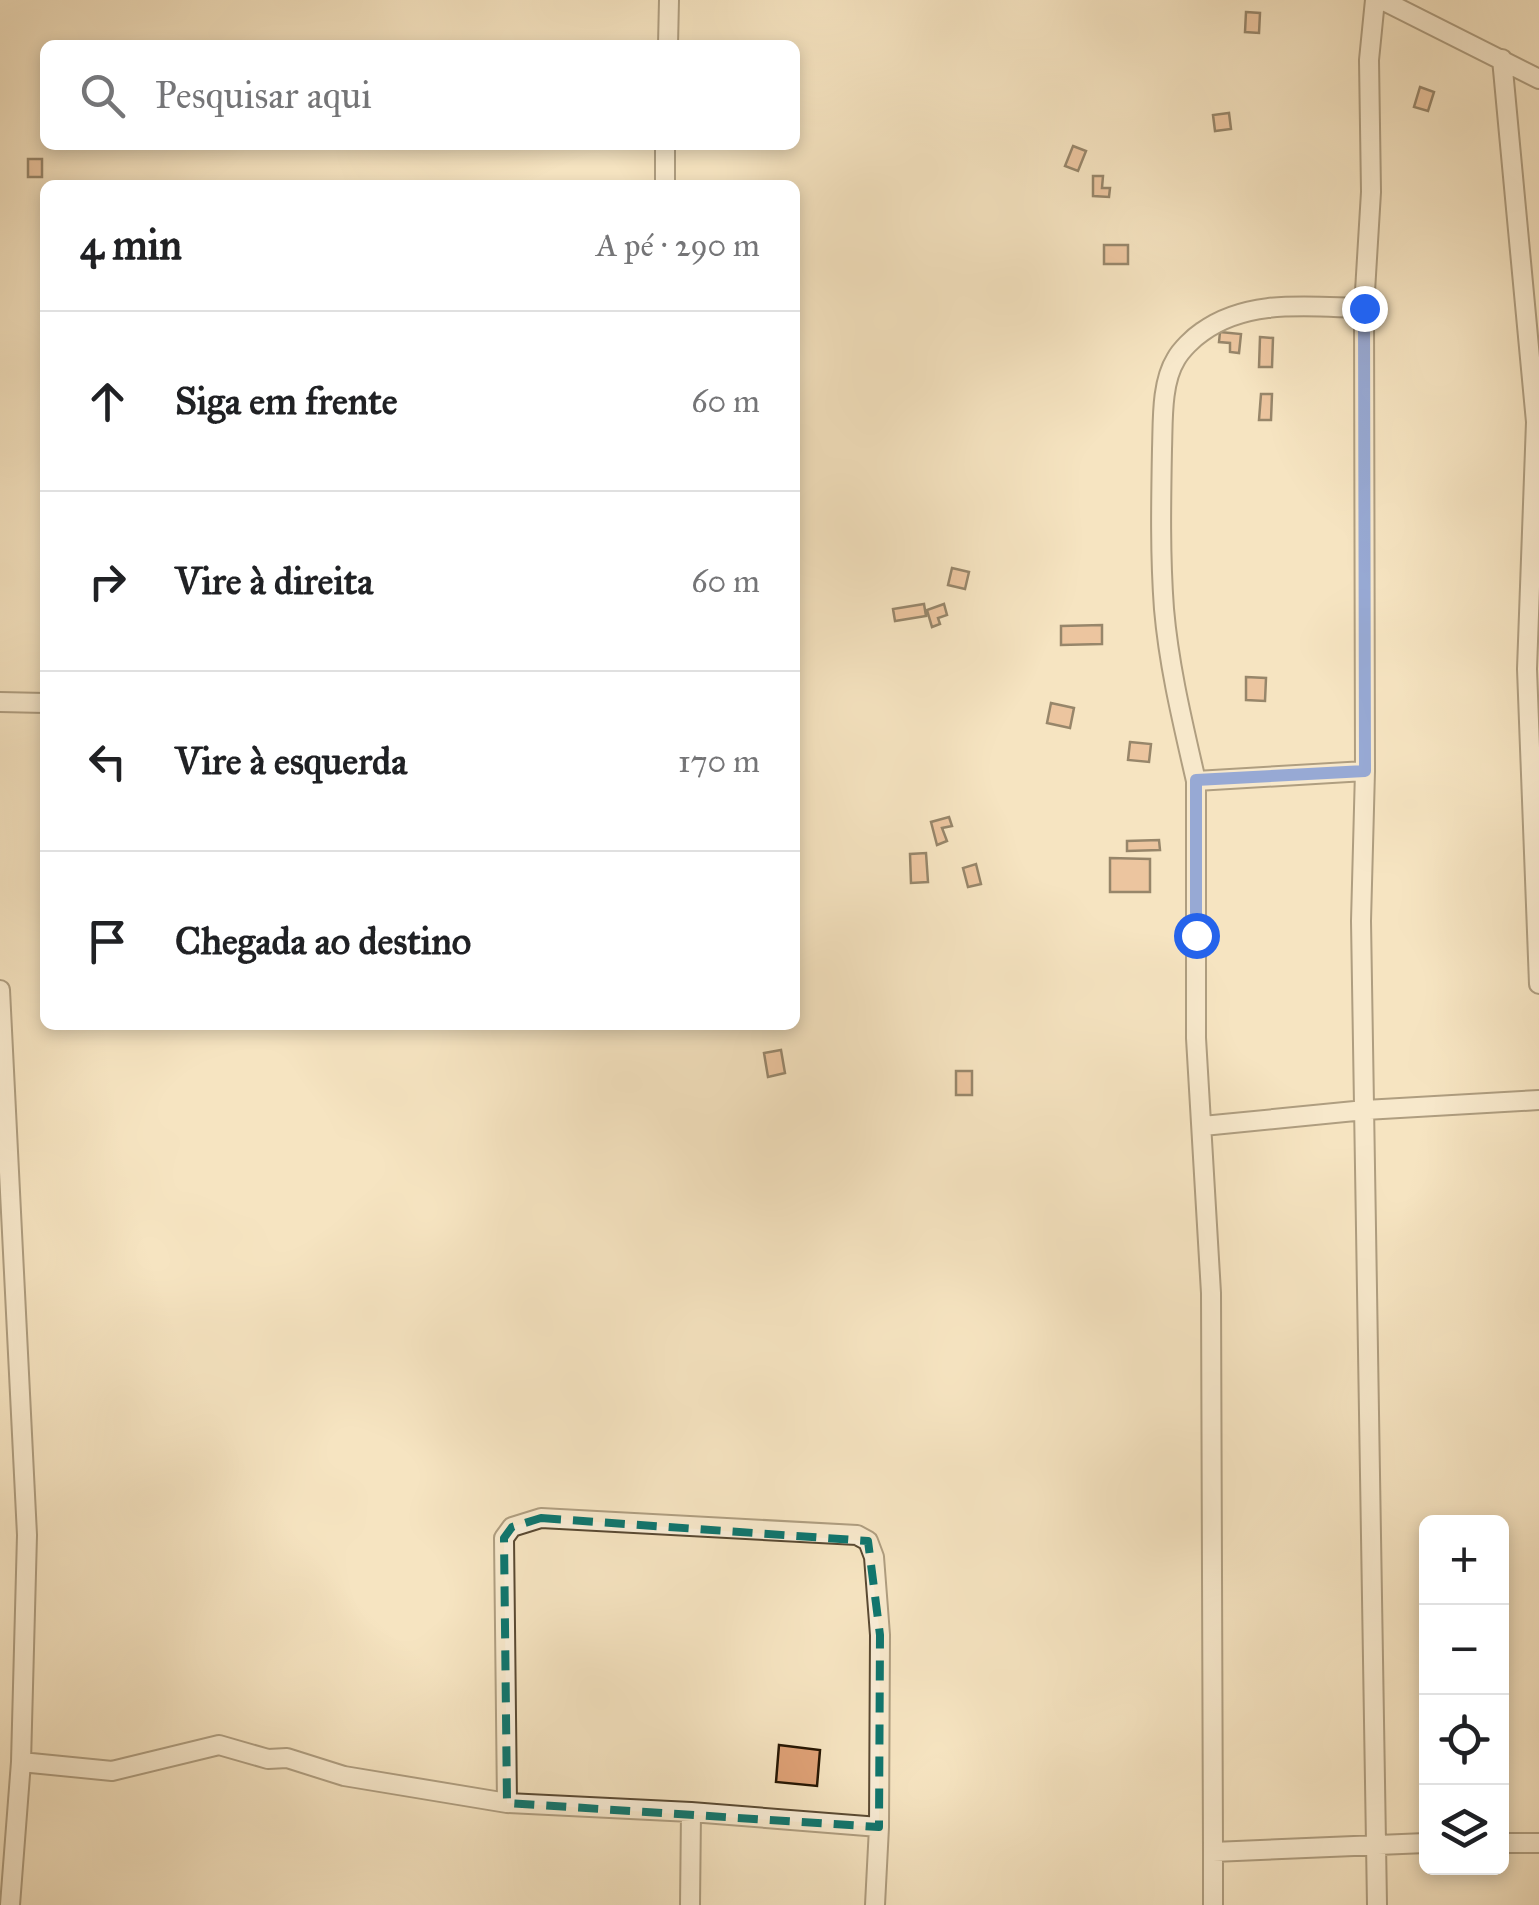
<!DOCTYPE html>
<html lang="pt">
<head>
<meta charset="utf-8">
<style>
  :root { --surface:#fff; --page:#f6f6f6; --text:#202124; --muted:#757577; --line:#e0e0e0 }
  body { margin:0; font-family:"IM FELL Great Primer",serif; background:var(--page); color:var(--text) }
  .controls { position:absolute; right:30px; bottom:30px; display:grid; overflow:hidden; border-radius:15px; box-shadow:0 5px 15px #0003 }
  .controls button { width:90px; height:90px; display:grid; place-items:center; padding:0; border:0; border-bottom:2px solid var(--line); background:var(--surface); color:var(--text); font:50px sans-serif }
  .stop { position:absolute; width:30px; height:30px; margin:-22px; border:8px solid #2563eb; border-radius:50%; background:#fff }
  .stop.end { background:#2563eb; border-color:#fff; box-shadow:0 2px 10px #0008 }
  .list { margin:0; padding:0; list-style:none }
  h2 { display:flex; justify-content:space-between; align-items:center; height:130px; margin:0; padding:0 40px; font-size:42px }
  h2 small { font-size:32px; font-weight:400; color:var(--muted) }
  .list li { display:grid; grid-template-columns:65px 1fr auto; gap:30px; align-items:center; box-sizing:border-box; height:180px; padding:0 40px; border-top:2px solid var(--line) }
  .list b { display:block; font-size:38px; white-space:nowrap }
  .list em { font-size:32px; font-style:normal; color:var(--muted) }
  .icon { flex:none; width:55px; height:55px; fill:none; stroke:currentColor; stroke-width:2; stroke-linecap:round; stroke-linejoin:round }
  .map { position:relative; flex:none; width:1539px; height:1905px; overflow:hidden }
  .search { position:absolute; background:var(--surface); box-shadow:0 5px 15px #0003; left:40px; top:40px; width:760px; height:110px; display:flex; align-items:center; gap:25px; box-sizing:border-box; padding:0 35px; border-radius:15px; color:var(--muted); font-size:38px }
  .panel { position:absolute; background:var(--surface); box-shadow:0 5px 15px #0003; left:40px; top:180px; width:760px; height:850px; border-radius:15px }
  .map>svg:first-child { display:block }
  .building { fill:#dfa176; stroke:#251502; stroke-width:2.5 }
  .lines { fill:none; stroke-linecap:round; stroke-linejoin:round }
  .street-casing { stroke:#594932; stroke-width:22 }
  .street { stroke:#f9edd7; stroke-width:18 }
  .route { stroke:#2563eb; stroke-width:12 }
  .marked { fill:none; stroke:#0f766e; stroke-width:8; stroke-dasharray:20 12; stroke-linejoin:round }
</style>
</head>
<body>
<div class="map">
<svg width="1539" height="1905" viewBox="0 0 1539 1905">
  <rect width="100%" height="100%" fill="#f6e4c1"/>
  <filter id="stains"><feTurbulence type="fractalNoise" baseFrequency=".002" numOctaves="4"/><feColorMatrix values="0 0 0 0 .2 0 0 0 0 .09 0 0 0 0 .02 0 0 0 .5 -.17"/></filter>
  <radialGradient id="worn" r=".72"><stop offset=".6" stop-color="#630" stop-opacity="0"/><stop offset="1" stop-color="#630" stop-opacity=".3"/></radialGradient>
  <path class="building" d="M 1246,12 L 1260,13 L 1259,33 L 1245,32 Z
    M 1420,87 L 1434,92 L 1428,111 L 1414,107 Z
    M 1229,113 L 1231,129 L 1215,131 L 1213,115 Z
    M 1073,146 L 1086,151 L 1078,171 L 1065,166 Z
    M 28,159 L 42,159 L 42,177 L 28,177 Z
    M 1093,176 L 1103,176 L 1102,188 L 1110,188 L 1109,197 L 1093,196 Z
    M 1104,245 L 1128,245 L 1128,264 L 1104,264 Z
    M 1220,332 L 1241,334 L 1239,353 L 1230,352 L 1230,343 L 1219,342 Z
    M 1260,337 L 1273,338 L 1272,367 L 1259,367 Z
    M 1261,394 L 1272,394 L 1271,420 L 1259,420 Z
    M 952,568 L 969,572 L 965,589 L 948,585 Z
    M 924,604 L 926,616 L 895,621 L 893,609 Z
    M 944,604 L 947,615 L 938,618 L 940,624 L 932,627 L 927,610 Z
    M 1102,625 L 1102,644 L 1061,645 L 1061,626 Z
    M 1246,677 L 1266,678 L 1265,701 L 1246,700 Z
    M 1051,703 L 1074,708 L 1070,728 L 1047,723 Z
    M 1130,742 L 1151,744 L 1149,762 L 1128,760 Z
    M 949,817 L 952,826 L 942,828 L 947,841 L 937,845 L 931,822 Z
    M 1159,840 L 1160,850 L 1127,851 L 1127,841 Z
    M 926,853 L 928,882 L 911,883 L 910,854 Z
    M 1110,858 L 1150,859 L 1150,892 L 1110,892 Z
    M 976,864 L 981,884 L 968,887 L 963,868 Z
    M 781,1050 L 785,1073 L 768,1077 L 764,1053 Z
    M 956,1071 L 972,1071 L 972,1095 L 956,1095 Z
    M 779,1745 L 820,1750 L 817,1786 L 776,1782 Z"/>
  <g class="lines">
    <g class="street-casing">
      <path id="street" d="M 1382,0 L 1539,79
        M 668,45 L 669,0
        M 1502,59 L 1536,422 L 1527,669 L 1539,984
        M 665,185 L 665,145
        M 1364,308 L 1371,192 L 1369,60 L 1375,0
        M 0,702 L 45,703
        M 1196,781 C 1183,724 1169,667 1164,609 C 1160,555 1161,502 1162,449 C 1163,422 1161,383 1176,359 C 1181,350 1193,338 1202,332 C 1249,298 1310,307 1364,308 L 1365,771 L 1361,921 L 1377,1905
        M 0,990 L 27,1535 L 21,1762 L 10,1905
        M 1203,1126 L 1365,1110 L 1539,1100
        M 21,1762 L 112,1771 L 219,1745 L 268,1759 L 287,1758 L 344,1776 L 507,1803 L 691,1812 L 879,1827 L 875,1905
        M 507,1803 L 504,1538 L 512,1527 L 541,1518 L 857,1535 L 868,1541 L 874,1557 L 880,1635 L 879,1827
        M 1502,1843 L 1539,1843
        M 1213,1852 L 1211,1293 L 1196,1038 L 1196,781 L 1365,771
        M 690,1905 L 691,1812
        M 1213,1905 L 1213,1852 L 1426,1843"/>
    </g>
    <use href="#street" class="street"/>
  </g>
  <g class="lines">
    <path class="route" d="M 1196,935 L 1196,780 L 1365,771 L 1364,308"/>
  </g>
  <path d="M0 0H1539V1905H0ZM 541,1518 L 868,1541 L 880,1635 L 879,1827 L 507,1803 L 504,1538 L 512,1527 Z" fill="#f6e4c1" fill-opacity=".55" fill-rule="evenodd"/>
  <path class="marked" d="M 541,1518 L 868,1541 L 880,1635 L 879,1827 L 507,1803 L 504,1538 L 512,1527 Z"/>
  <rect width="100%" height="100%" filter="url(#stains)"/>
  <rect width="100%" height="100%" fill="url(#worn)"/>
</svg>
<div class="controls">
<button>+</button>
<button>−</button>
<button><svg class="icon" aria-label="locate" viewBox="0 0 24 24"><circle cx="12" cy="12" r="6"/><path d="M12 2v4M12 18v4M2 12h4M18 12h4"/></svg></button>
<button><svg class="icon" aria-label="layers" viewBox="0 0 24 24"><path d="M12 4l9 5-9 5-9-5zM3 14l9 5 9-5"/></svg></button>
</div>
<div class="stop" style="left:1196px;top:935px"></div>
<div class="stop end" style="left:1364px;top:308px"></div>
<div class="search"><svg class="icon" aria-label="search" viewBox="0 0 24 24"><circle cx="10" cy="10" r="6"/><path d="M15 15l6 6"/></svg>Pesquisar aqui</div>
<section class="panel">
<h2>4 min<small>A pé · 290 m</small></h2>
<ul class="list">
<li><svg class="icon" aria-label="ahead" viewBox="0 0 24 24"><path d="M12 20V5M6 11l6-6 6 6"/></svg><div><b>Siga em frente</b></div><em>60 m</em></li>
<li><svg class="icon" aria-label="right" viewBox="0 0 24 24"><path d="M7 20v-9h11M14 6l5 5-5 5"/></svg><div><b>Vire à direita</b></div><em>60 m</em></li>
<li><svg class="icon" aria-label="left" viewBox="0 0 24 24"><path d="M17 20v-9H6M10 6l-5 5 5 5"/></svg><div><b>Vire à esquerda</b></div><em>170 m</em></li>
<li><svg class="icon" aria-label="arrive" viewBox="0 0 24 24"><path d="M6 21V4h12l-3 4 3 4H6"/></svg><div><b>Chegada ao destino</b></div></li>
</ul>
</section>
</div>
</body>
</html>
